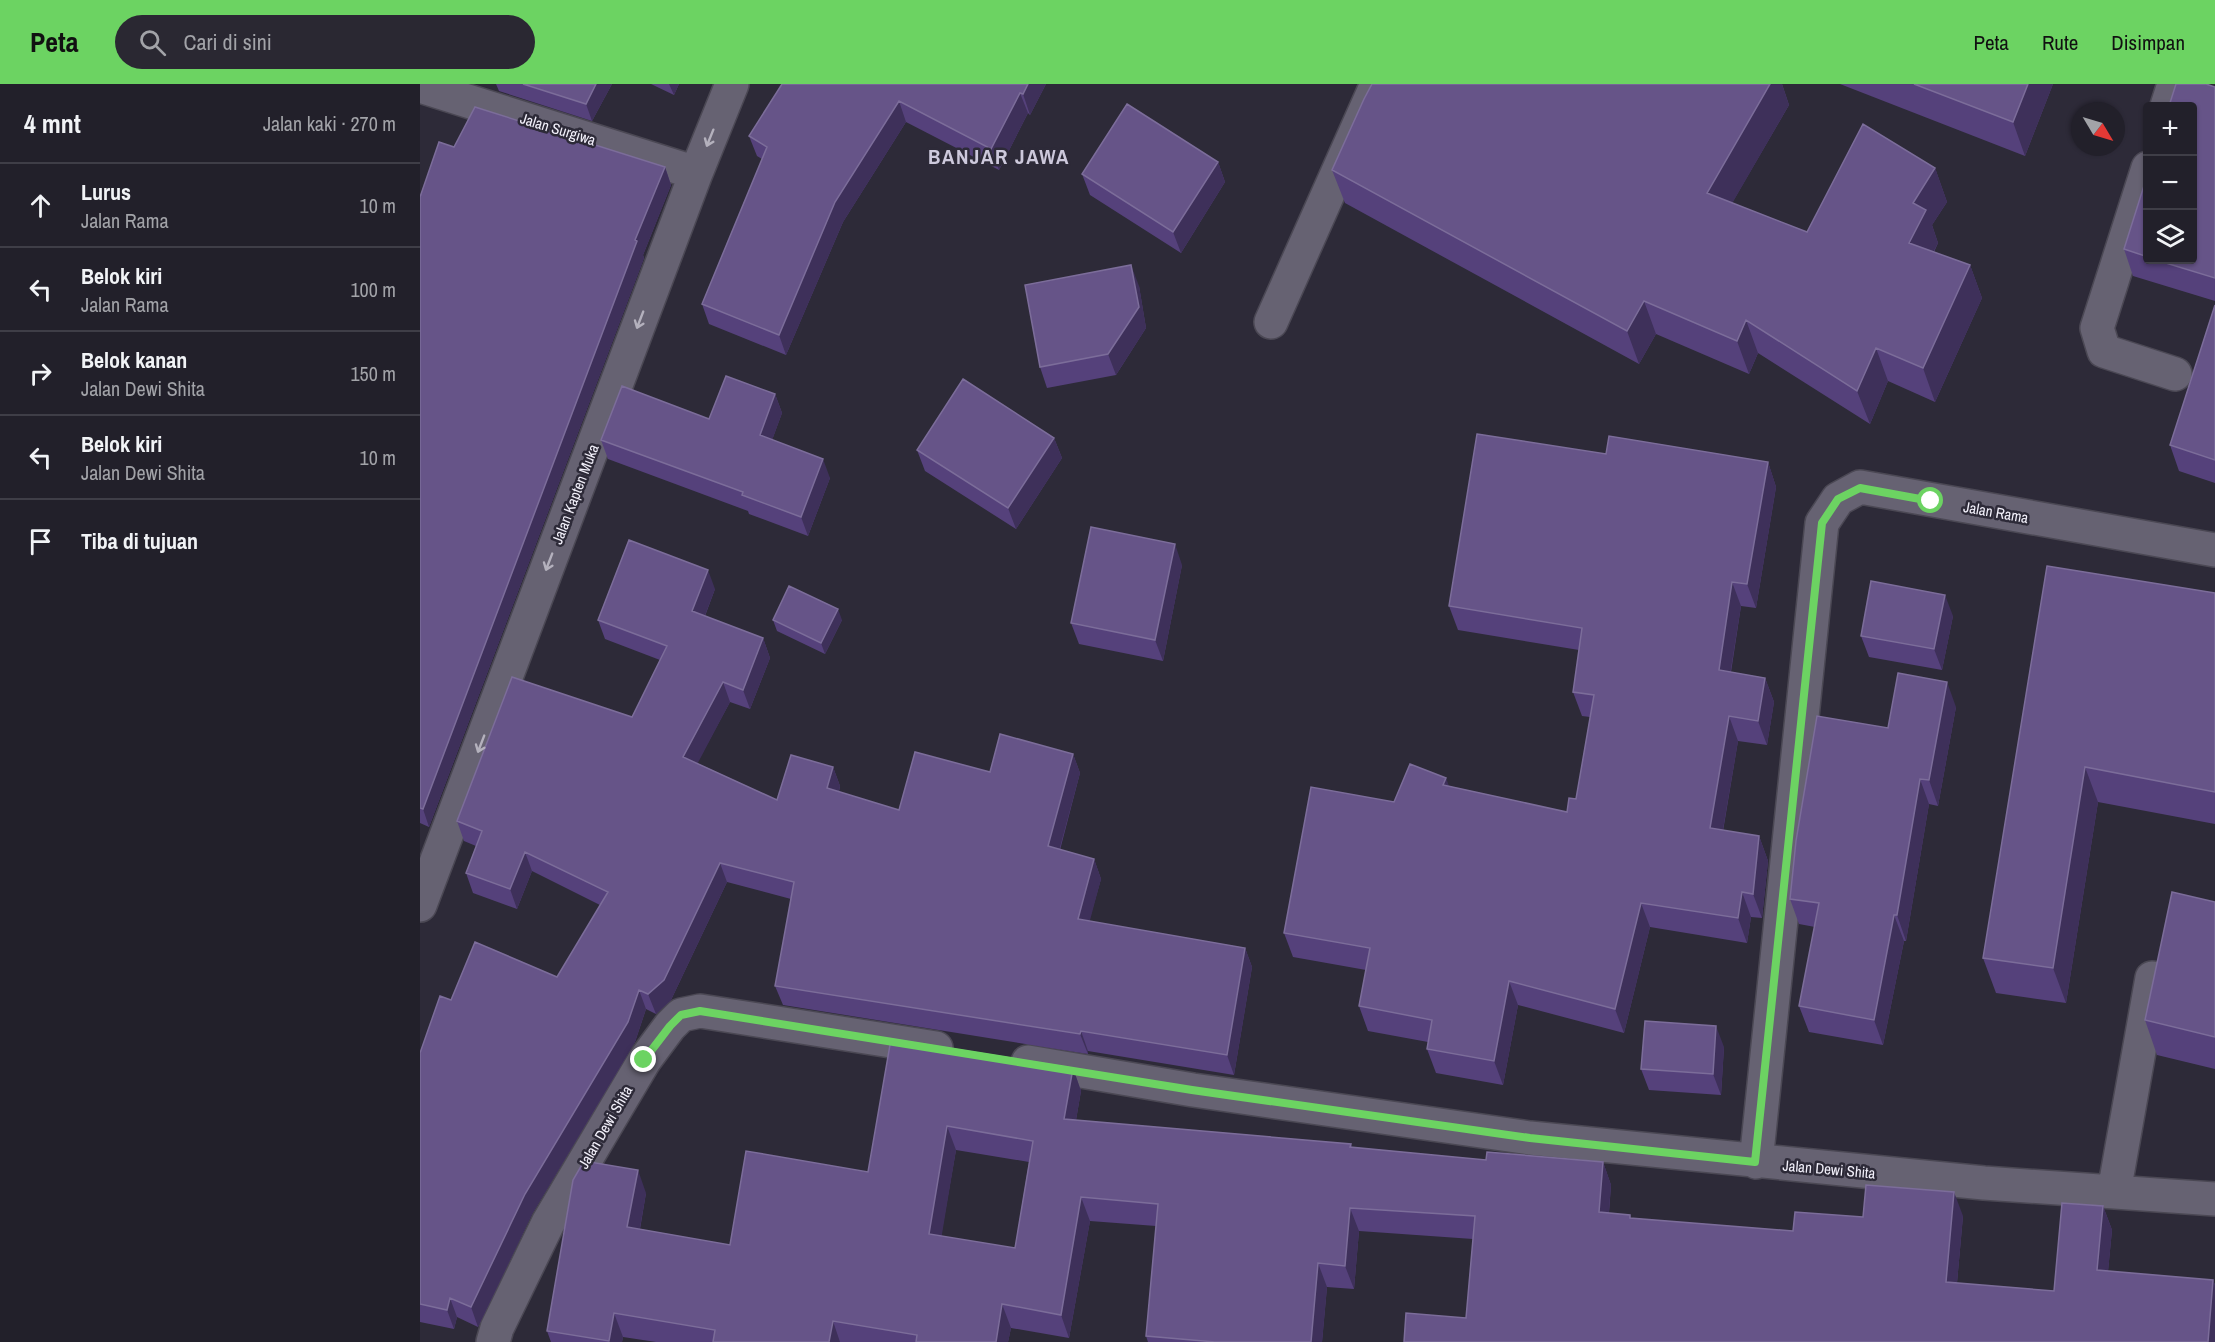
<!DOCTYPE html>
<html lang="id">
<head>
<meta charset="utf-8">
<style>
  :root { --surface:#22202a; --page:#2a2832; --text:#f1f3f6; --muted:#a2a3a8; --line:#3f3e47; --accent:#6cd362 }
  body { margin:0; font-family:"Archivo Narrow",sans-serif; background:var(--page); color:var(--text) }
  .controls { position:absolute; right:18px; top:18px; display:grid; overflow:hidden; border-radius:6px; box-shadow:0 2px 4px #0004 }
  .controls button { width:54px; height:54px; display:grid; place-items:center; padding:0; border:0; border-bottom:2px solid var(--line); background:var(--surface); color:var(--text); font:30px sans-serif }
  .compass { position:absolute; left:1651px; top:18px; width:54px; height:54px; border-radius:50%; background:var(--surface); box-shadow:0 2px 4px #0004; rotate:128deg }
  .stop { position:absolute; width:18px; height:18px; margin:-14px; border:4px solid #6cd362; border-radius:50%; background:#fff }
  .stop.end { background:#6cd362; border-color:#fff; box-shadow:0 2px 6px #0008 }
  .list { margin:0; padding:0; list-style:none }
  h2 { display:flex; justify-content:space-between; align-items:center; height:78px; margin:0; padding:0 24px; font-size:26px }
  h2 small { font-size:20px; font-weight:400; color:var(--muted) }
  .list li { display:grid; grid-template-columns:39px 1fr auto; gap:18px; align-items:center; box-sizing:border-box; height:84px; padding:0 24px; border-top:2px solid var(--line) }
  .list b { display:block; font-size:22px; white-space:nowrap }
  .list p { margin:0; font-size:20px; white-space:nowrap; color:var(--muted) }
  .list em { font-size:20px; font-style:normal; color:var(--muted) }
  .icon { flex:none; width:33px; height:33px; fill:none; stroke:currentColor; stroke-width:2; stroke-linecap:round; stroke-linejoin:round }
  .map { position:relative; flex:none; width:1795px; height:1258px; overflow:hidden }
  header { display:flex; align-items:center; gap:36px; box-sizing:border-box; height:84px; padding:0 30px; background:var(--accent); color:#111 }
  header strong { font-size:28px }
  nav { display:flex; gap:33px; margin-inline-start:auto; font-size:21px }
  .search { width:420px; height:54px; background:var(--page); display:flex; align-items:center; gap:15px; box-sizing:border-box; padding:0 21px; border-radius:33px; color:var(--muted); font-size:22px }
  main { display:flex }
  aside { flex:1; background:var(--surface) }
  .map>svg:first-child { display:block }
  .lines { fill:none; stroke-linecap:round; stroke-linejoin:round }
  .minor-casing { stroke:#4b4854; stroke-width:36 }
  .minor { stroke:#666272; stroke-width:33 }
  .wall { fill:#55417b; fill-rule:evenodd }
  .shaded-wall { fill:#3e305a }
  .building { fill:#665488; stroke:#7c6d9a; stroke-width:1.5; fill-rule:evenodd }
  .oneway { stroke:#b4b1bd }
  .route { stroke:#6cd362; stroke-width:8 }
  .labels { text-anchor:middle; dominant-baseline:central; stroke-width:5; stroke-linejoin:round; paint-order:stroke }
  .street-label { font-size:15px; fill:#f3f1fb; stroke:#2d2a38 }
  .district-label { font-size:21px; font-weight:bold; letter-spacing:1.5px; fill:#cdc9dc; stroke:#2d2a38 }
</style>
</head>
<body>
<header>
<strong>Peta</strong>
<div class="search"><svg class="icon" aria-label="search" viewBox="0 0 24 24"><circle cx="10" cy="10" r="6"/><path d="M15 15l6 6"/></svg>Cari di sini</div>
<nav><a>Peta</a><a>Rute</a><a>Disimpan</a></nav>
</header>
<main>
<aside>
<h2>4 mnt<small>Jalan kaki · 270 m</small></h2>
<ul class="list">
<li><svg class="icon" aria-label="ahead" viewBox="0 0 24 24"><path d="M12 20V5M6 11l6-6 6 6"/></svg><div><b>Lurus</b><p>Jalan Rama</p></div><em>10 m</em></li>
<li><svg class="icon" aria-label="left" viewBox="0 0 24 24"><path d="M17 20v-9H6M10 6l-5 5 5 5"/></svg><div><b>Belok kiri</b><p>Jalan Rama</p></div><em>100 m</em></li>
<li><svg class="icon" aria-label="right" viewBox="0 0 24 24"><path d="M7 20v-9h11M14 6l5 5-5 5"/></svg><div><b>Belok kanan</b><p>Jalan Dewi Shita</p></div><em>150 m</em></li>
<li><svg class="icon" aria-label="left" viewBox="0 0 24 24"><path d="M17 20v-9H6M10 6l-5 5 5 5"/></svg><div><b>Belok kiri</b><p>Jalan Dewi Shita</p></div><em>10 m</em></li>
<li><svg class="icon" aria-label="arrive" viewBox="0 0 24 24"><path d="M6 21V4h12l-3 4 3 4H6"/></svg><div><b>Tiba di tujuan</b></div></li>
</ul>
</aside>
<div class="map">
<svg width="1795" height="1258" viewBox="0 0 1795 1258">
  <rect width="100%" height="100%" fill="#2d2a38"/>
  <g class="lines">
    <g class="minor-casing">
      <path id="minor" d="M 0,2 L 276,89
        M 1747,22 L 1754,0
        M 1728,84 L 1677,244 L 1684,267 L 1755,290
        M 851,238 L 957,0
        M 0,821 L 276,89 L 312,0
        M 608,978 L 773,1006 L 1110,1054 L 1564,1099 L 1795,1115
        M 1336,1078 L 1402,439 L 1418,415 L 1440,403 L 1795,466
        M 1694,1108 L 1732,894
        M 73,1258 L 77,1244 L 128,1139 L 224,977 L 250,942 L 261,931 L 280,927 L 516,964"/>
    </g>
    <use href="#minor" class="minor"/>
  </g>
  <path class="wall" d="M 76,0 L 192,0 L 172,37 L 79,7 Z
    M 231,0 L 259,0 L 254,11 Z
    M 362,0 L 626,0 L 610,31 L 608,29 L 579,86 L 486,38 L 423,138 L 366,271 L 289,240 L 282,220 L 342,75 L 337,72 L 329,52 Z
    M 952,0 L 1362,0 L 1369,21 L 1312,119 L 1387,148 L 1515,84 L 1527,118 L 1512,141 L 1518,159 L 1514,168 L 1550,181 L 1562,214 L 1515,318 L 1468,297 L 1450,340 L 1338,269 L 1329,290 L 1236,250 L 1219,280 L 925,119 L 912,86 Z
    M 1420,0 L 1633,0 L 1605,72 Z
    M 1795,3 L 1795,217 L 1713,192 L 1704,165 L 1728,89 L 1728,176 L 1773,176 Z
    M 34,63 L 245,83 L 251,101 L 223,171 L 224,174 L 9,743 L 0,739 L 0,113 Z
    M 798,78 L 805,98 L 761,169 L 670,111 L 662,90 Z
    M 719,202 L 726,244 L 696,291 L 627,304 L 620,283 Z
    M 1795,221 L 1795,399 L 1759,387 L 1750,361 Z
    M 355,310 L 362,329 L 352,356 L 410,394 L 388,452 L 329,430 L 328,427 L 188,375 L 181,356 L 289,335 Z
    M 634,354 L 642,374 L 596,445 L 505,387 L 497,366 Z
    M 1186,370 L 1348,378 L 1356,403 L 1336,524 L 1321,522 L 1311,588 L 1345,594 L 1354,618 L 1347,661 L 1318,657 L 1303,747 L 1339,752 L 1348,777 L 1342,834 L 1331,833 L 1327,859 L 1230,843 L 1204,949 L 1098,921 L 1083,1001 L 1016,989 L 1007,965 L 1008,958 L 948,947 L 939,922 L 946,886 L 873,873 L 864,849 L 974,718 L 1029,702 L 1147,728 L 1156,715 L 1170,633 L 1162,632 L 1153,608 L 1159,566 L 1038,546 L 1029,522 Z
    M 762,481 L 743,577 L 659,560 L 651,539 Z
    M 1627,482 L 1795,509 L 1795,740 L 1678,718 L 1646,919 L 1576,909 L 1563,874 Z
    M 295,505 L 285,532 L 343,554 L 350,574 L 330,625 L 310,618 L 277,679 L 357,716 L 413,683 L 420,702 L 419,708 L 479,726 L 570,688 L 653,670 L 660,689 L 640,766 L 674,775 L 681,795 L 669,837 L 825,864 L 832,883 L 814,991 L 668,967 L 668,970 L 363,921 L 355,902 L 371,815 L 307,798 L 251,916 L 236,930 L 226,925 L 215,958 L 112,1130 L 58,1243 L 37,1233 L 34,1245 L 0,1238 L 0,969 L 31,916 L 137,893 L 180,821 L 112,787 L 97,825 L 53,809 L 46,789 L 56,762 L 44,757 L 37,737 L 212,633 L 240,576 L 185,555 L 178,536 Z
    M 1533,532 L 1522,586 L 1449,573 L 1441,552 Z
    M 353,536 L 422,536 L 405,570 L 357,547 Z
    M 1536,623 L 1518,722 L 1509,720 L 1486,857 L 1484,857 L 1463,961 L 1389,948 L 1379,922 L 1395,843 L 1379,840 L 1370,815 L 1468,644 Z
    M 1795,818 L 1795,985 L 1737,971 L 1725,936 Z
    M 471,955 L 653,984 L 661,1007 L 656,1036 L 931,1060 L 932,1063 L 1066,1076 L 1183,1078 L 1191,1101 L 1189,1129 L 1211,1134 L 1373,1147 L 1443,1133 L 1543,1132 L 1537,1199 L 1634,1207 L 1683,1122 L 1692,1146 L 1688,1187 L 1793,1196 L 1795,1201 L 1795,1258 L 1046,1234 L 1053,1155 L 939,1147 L 934,1205 L 907,1203 L 902,1258 L 728,1258 L 726,1252 L 736,1142 L 670,1137 L 649,1254 L 591,1244 L 588,1258 L 236,1258 L 203,1253 L 202,1258 L 131,1258 L 127,1247 L 226,1109 L 220,1145 L 310,1161 L 448,1088 ZM 536,1066 L 609,1078 L 595,1164 L 521,1152 Z
    M 1304,963 L 1301,1011 L 1229,1006 L 1221,985 Z"/>
  <path class="shaded-wall" d="M 176,0 L 192,0 L 172,37 L 166,20 Z
    M 249,0 L 259,0 L 254,11 Z
    M 608,0 L 626,0 L 610,31 L 603,10 Z
    M 1350,0 L 1362,0 L 1369,21 L 1299,142 L 1287,109 Z
    M 1608,0 L 1633,0 L 1605,72 L 1593,38 Z
    M 600,9 L 608,29 L 579,86 L 571,65 Z
    M 479,17 L 486,38 L 423,138 L 366,271 L 359,251 L 415,118 Z
    M 798,78 L 805,98 L 761,169 L 753,148 Z
    M 245,83 L 251,101 L 223,171 L 224,174 L 9,743 L 3,725 L 215,156 Z
    M 1515,84 L 1527,118 L 1512,141 L 1518,159 L 1501,192 L 1489,159 L 1493,119 Z
    M 711,181 L 719,202 L 726,244 L 696,291 L 688,270 Z
    M 1550,181 L 1562,214 L 1515,318 L 1503,284 Z
    M 1224,217 L 1236,250 L 1219,280 L 1207,247 Z
    M 1326,236 L 1338,269 L 1329,290 L 1317,257 Z
    M 1456,264 L 1468,297 L 1450,340 L 1437,307 Z
    M 355,310 L 362,329 L 347,370 L 340,351 Z
    M 634,354 L 642,374 L 596,445 L 588,424 Z
    M 403,375 L 410,394 L 388,452 L 381,433 Z
    M 1348,378 L 1356,403 L 1336,524 L 1327,500 Z
    M 755,460 L 762,481 L 743,577 L 735,556 Z
    M 288,486 L 295,505 L 279,547 L 272,527 Z
    M 1312,498 L 1321,522 L 1307,610 L 1299,586 Z
    M 1525,511 L 1533,532 L 1522,586 L 1514,565 Z
    M 418,525 L 422,536 L 405,570 L 401,559 Z
    M 343,554 L 350,574 L 330,625 L 323,606 Z
    M 1345,594 L 1354,618 L 1347,661 L 1338,637 Z
    M 303,598 L 310,618 L 271,692 L 263,673 Z
    M 1527,598 L 1536,623 L 1518,722 L 1509,696 Z
    M 1309,632 L 1318,657 L 1299,769 L 1290,744 Z
    M 653,670 L 660,689 L 635,782 L 628,762 Z
    M 413,683 L 420,702 L 414,724 L 407,704 Z
    M 1665,683 L 1678,718 L 1646,919 L 1633,884 Z
    M 1026,694 L 1035,718 L 1023,701 Z
    M 1500,695 L 1509,720 L 1486,857 L 1477,831 Z
    M 1339,752 L 1348,777 L 1342,834 L 1333,810 Z
    M 105,768 L 112,787 L 97,825 L 90,805 Z
    M 674,775 L 681,795 L 665,855 L 658,835 Z
    M 300,779 L 307,798 L 251,916 L 236,930 L 228,910 Z
    M 1322,808 L 1331,833 L 1327,859 L 1318,834 Z
    M 1221,819 L 1230,843 L 1204,949 L 1195,925 Z
    M 1474,831 L 1484,857 L 1463,961 L 1454,936 Z
    M 825,864 L 832,883 L 814,991 L 807,971 Z
    M 1089,897 L 1098,921 L 1083,1001 L 1074,977 Z
    M 219,906 L 226,925 L 215,958 L 112,1130 L 58,1243 L 51,1223 L 105,1110 Z
    M 1296,942 L 1304,963 L 1301,1011 L 1293,990 Z
    M 661,947 L 668,967 L 668,970 L 660,950 Z
    M 653,984 L 661,1007 L 652,1059 L 644,1035 Z
    M 527,1042 L 536,1066 L 518,1174 L 509,1150 Z
    M 1183,1078 L 1191,1101 L 1187,1151 L 1179,1128 Z
    M 218,1086 L 226,1109 L 216,1167 L 207,1143 Z
    M 1534,1108 L 1543,1132 L 1535,1221 L 1526,1198 Z
    M 661,1113 L 670,1137 L 649,1254 L 641,1231 Z
    M 1683,1122 L 1692,1146 L 1686,1209 L 1677,1186 Z
    M 930,1124 L 939,1147 L 934,1205 L 925,1182 Z
    M 898,1179 L 907,1203 L 902,1258 L 891,1258 Z
    M 1793,1196 L 1795,1201 L 1795,1258 L 1788,1258 Z
    M 30,1214 L 37,1233 L 34,1245 L 27,1226 Z
    M 582,1220 L 591,1244 L 588,1258 L 576,1258 Z
    M 194,1229 L 203,1253 L 202,1258 L 189,1258 L 189,1257 Z
    M 413,1237 L 420,1258 L 409,1258 Z"/>
  <path class="building" d="M 103,0 L 176,0 L 166,20 Z
    M 362,0 L 608,0 L 603,10 L 600,9 L 571,65 L 479,17 L 415,118 L 359,251 L 282,220 L 347,63 L 329,52 Z
    M 952,0 L 1350,0 L 1287,109 L 1387,148 L 1443,40 L 1515,84 L 1493,119 L 1506,126 L 1489,159 L 1550,181 L 1503,284 L 1456,264 L 1437,307 L 1326,236 L 1317,257 L 1224,217 L 1207,247 L 912,86 L 944,15 Z
    M 1494,0 L 1608,0 L 1593,38 Z
    M 1756,0 L 1786,0 L 1795,3 L 1795,194 L 1736,176 L 1773,176 L 1773,22 L 1749,22 Z
    M 707,20 L 798,78 L 753,148 L 662,90 Z
    M 55,23 L 245,83 L 215,156 L 217,157 L 3,725 L 0,724 L 0,113 L 19,58 L 34,63 Z
    M 1728,89 L 1728,173 L 1704,165 Z
    M 711,181 L 719,223 L 688,270 L 620,283 L 605,201 Z
    M 1795,221 L 1795,376 L 1750,361 Z
    M 306,292 L 355,310 L 340,351 L 403,375 L 381,433 L 322,411 L 323,408 L 181,356 L 202,302 L 289,335 Z
    M 543,295 L 634,354 L 588,424 L 497,366 Z
    M 1057,350 L 1186,370 L 1189,352 L 1348,378 L 1327,500 L 1312,498 L 1299,586 L 1345,594 L 1338,637 L 1309,632 L 1290,744 L 1339,752 L 1333,810 L 1322,808 L 1318,834 L 1221,819 L 1195,925 L 1089,897 L 1074,977 L 1007,965 L 1012,936 L 939,922 L 950,864 L 864,849 L 891,703 L 974,718 L 990,680 L 1026,694 L 1023,701 L 1147,728 L 1149,714 L 1156,715 L 1174,611 L 1153,608 L 1162,544 L 1029,522 Z
    M 671,443 L 755,460 L 735,556 L 651,539 Z
    M 209,456 L 288,486 L 272,527 L 343,554 L 323,606 L 303,598 L 263,673 L 357,716 L 371,671 L 413,683 L 407,704 L 479,726 L 495,668 L 570,688 L 580,650 L 653,670 L 628,762 L 674,775 L 658,835 L 825,864 L 807,971 L 661,947 L 660,950 L 355,902 L 374,798 L 300,779 L 244,896 L 228,910 L 219,906 L 208,938 L 105,1110 L 51,1223 L 30,1214 L 27,1226 L 0,1220 L 0,969 L 20,912 L 31,916 L 55,858 L 137,893 L 188,808 L 105,768 L 90,805 L 46,789 L 62,747 L 37,737 L 92,593 L 212,633 L 247,562 L 178,536 Z
    M 1627,482 L 1795,509 L 1795,708 L 1665,683 L 1633,884 L 1563,874 Z
    M 1451,497 L 1525,511 L 1514,565 L 1441,552 Z
    M 369,502 L 418,525 L 401,559 L 353,536 Z
    M 1478,589 L 1527,598 L 1509,696 L 1500,695 L 1477,831 L 1474,831 L 1454,936 L 1379,922 L 1399,819 L 1370,815 L 1376,757 L 1397,632 L 1468,644 Z
    M 1752,808 L 1795,818 L 1795,953 L 1725,936 Z
    M 1225,937 L 1296,942 L 1293,990 L 1221,985 Z
    M 471,955 L 653,984 L 644,1035 L 931,1060 L 930,1063 L 1066,1076 L 1067,1068 L 1183,1078 L 1179,1128 L 1210,1131 L 1210,1134 L 1373,1147 L 1375,1128 L 1443,1133 L 1446,1101 L 1534,1108 L 1526,1198 L 1634,1207 L 1642,1119 L 1683,1122 L 1677,1186 L 1793,1196 L 1788,1258 L 984,1258 L 986,1229 L 1046,1234 L 1055,1132 L 930,1124 L 925,1182 L 898,1179 L 891,1258 L 795,1258 L 726,1252 L 738,1120 L 661,1113 L 641,1231 L 582,1220 L 576,1258 L 496,1258 L 497,1251 L 413,1237 L 409,1258 L 293,1258 L 295,1246 L 194,1229 L 189,1257 L 127,1247 L 153,1096 L 164,1077 L 218,1086 L 207,1143 L 310,1161 L 326,1067 L 448,1088 ZM 527,1042 L 613,1057 L 595,1164 L 509,1150 Z"/>
  <defs><path id="oneway-shaft" d="M-6 0H5M1.5-3L5.5 0L1.5 3" fill="none" stroke-width="1.6" stroke-linecap="round" stroke-linejoin="round" transform="scale(1.5)"/></defs>
  <g class="oneway">
    <use href="#oneway-shaft" transform="translate(290 54) rotate(112)"/>
    <use href="#oneway-shaft" transform="translate(220 236) rotate(111)"/>
    <use href="#oneway-shaft" transform="translate(129 478) rotate(111)"/>
    <use href="#oneway-shaft" transform="translate(61 660) rotate(111)"/>
  </g>
  <g class="lines">
    <path class="route" d="M 224,976 L 250,942 L 261,931 L 280,927 L 772,1006 L 1110,1054 L 1335,1078 L 1402,439 L 1418,415 L 1440,404 L 1511,417"/>
  </g>
  <g class="labels">
    <g class="street-label">
      <text transform="translate(138 45) rotate(17)">Jalan Surgiwa</text>
      <text transform="translate(155 410) rotate(-69)">Jalan Kapten Muka</text>
      <text transform="translate(1576 428) rotate(10)">Jalan Rama</text>
      <text transform="translate(185 1043) rotate(-60)">Jalan Dewi Shita</text>
      <text transform="translate(1409 1085) rotate(5)">Jalan Dewi Shita</text>
    </g>
    <g class="district-label">
      <text x="579" y="72">BANJAR JAWA</text>
    </g>
  </g>
</svg>
<div class="controls">
<button>+</button>
<button>−</button>
<button><svg class="icon" aria-label="layers" viewBox="0 0 24 24"><path d="M12 4l9 5-9 5-9-5zM3 14l9 5 9-5"/></svg></button>
</div>
<svg class="compass" viewBox="-18 -18 36 36"><path d="M0-13l5 13h-10z" fill="#e53935"/><path d="M0 13l5-13h-10z" fill="#a2a3a8"/></svg>
<div class="stop" style="left:1511px;top:417px"></div>
<div class="stop end" style="left:224px;top:976px"></div>
</div>
</main>
</body>
</html>
